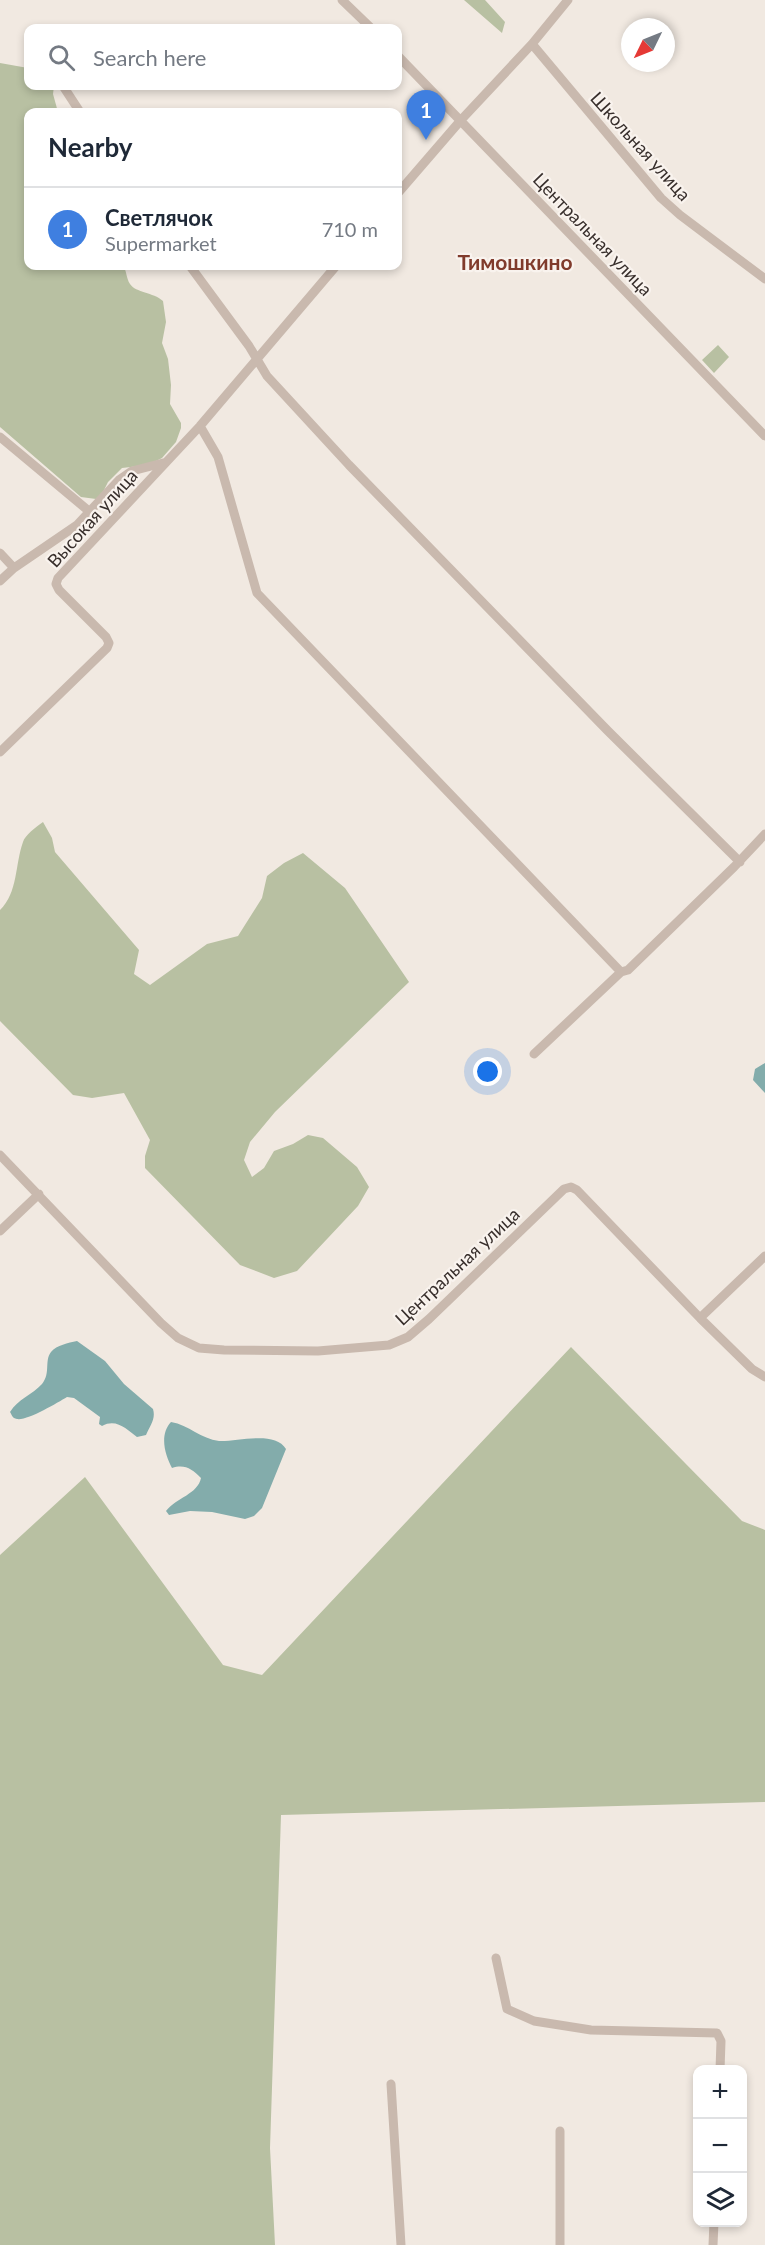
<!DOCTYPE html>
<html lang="en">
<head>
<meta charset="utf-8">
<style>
  :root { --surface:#fff; --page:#f6f6f7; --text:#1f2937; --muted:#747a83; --line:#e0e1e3; --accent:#255656 }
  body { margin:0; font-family:Lato,sans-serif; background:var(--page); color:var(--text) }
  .controls { position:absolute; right:18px; bottom:18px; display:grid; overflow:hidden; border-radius:12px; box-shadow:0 3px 9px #0003 }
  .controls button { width:54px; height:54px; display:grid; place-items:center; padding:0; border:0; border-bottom:2px solid var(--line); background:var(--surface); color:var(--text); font:30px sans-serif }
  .compass { position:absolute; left:621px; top:18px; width:54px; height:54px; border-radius:50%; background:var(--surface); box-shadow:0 3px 9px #0003; rotate:227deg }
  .you { position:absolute; left:488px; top:1072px; width:21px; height:21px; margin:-15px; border:4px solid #fff; border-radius:50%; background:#1a73e8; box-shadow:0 0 0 9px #1a73e833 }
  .badge { display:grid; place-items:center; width:39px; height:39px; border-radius:50%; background:var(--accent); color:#fff; font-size:20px; font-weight:700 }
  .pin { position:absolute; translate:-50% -50px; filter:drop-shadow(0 2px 3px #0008) }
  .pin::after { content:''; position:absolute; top:32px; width:21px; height:18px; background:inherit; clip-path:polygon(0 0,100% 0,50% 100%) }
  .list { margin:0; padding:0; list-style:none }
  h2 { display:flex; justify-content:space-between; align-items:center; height:78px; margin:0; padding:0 24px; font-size:26px }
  h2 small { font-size:20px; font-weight:400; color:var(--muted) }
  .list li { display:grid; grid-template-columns:39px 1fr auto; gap:18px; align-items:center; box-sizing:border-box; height:84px; padding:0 24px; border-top:2px solid var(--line) }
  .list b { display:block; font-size:22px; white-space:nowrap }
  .list p { margin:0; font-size:20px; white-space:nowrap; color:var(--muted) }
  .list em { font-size:20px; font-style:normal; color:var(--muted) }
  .icon { flex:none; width:33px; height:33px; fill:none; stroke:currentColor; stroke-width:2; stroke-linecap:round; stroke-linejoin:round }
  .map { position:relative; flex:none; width:765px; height:2245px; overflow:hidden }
  .search { position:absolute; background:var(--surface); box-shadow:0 3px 9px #0003; left:24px; top:24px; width:378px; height:66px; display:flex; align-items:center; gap:15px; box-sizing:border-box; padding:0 21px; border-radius:12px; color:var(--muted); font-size:22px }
  .panel { position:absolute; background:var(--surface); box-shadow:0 3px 9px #0003; left:24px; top:108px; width:378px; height:162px; border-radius:12px }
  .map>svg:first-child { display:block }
  .green { fill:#b8c0a2 }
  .water { fill:#83acab }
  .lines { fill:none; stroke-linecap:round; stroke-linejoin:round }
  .street { stroke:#c9b9ae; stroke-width:9 }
  .labels { text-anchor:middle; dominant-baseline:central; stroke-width:4.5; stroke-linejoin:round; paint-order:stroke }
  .street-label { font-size:18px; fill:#382f2c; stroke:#f9f3ee }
  .quarter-label { font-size:21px; font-weight:bold; fill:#803b2c; stroke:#f9f3ee }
</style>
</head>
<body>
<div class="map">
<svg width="765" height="2245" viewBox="0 0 765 2245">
  <rect width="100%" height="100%" fill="#f1e9e1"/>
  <path class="green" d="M 464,0 L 485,0 L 505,22 L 502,33 Z
    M 0,63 L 28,68 L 28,86 L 54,86 L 53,94 L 58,112 L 28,112 L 28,266 L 123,266 C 127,271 126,278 130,284 C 136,293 153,292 163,301 L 166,322 L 162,343 L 168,359 L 171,385 L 170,404 L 181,423 L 181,428 L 176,442 L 162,458 L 148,465 L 122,468 L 108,482 L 101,496 L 96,499 L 81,497 L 0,427 Z
    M 718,345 L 729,357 L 714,373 L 702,360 Z
    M 43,822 L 52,838 L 55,852 L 139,950 L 134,974 L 150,985 L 207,944 L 238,936 L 262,898 L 267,876 L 284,863 L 303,853 L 345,888 L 409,982 L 275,1112 L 250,1142 L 244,1160 L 252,1177 L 264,1168 L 274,1151 L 293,1144 L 308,1135 L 323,1138 L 357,1167 L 369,1187 L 358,1206 L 297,1271 L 274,1278 L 240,1265 L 145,1168 L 145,1156 L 150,1140 L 124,1093 L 92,1098 L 73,1095 L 0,1021 L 0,910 C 18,893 15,864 23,842 C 25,835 36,827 43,822 Z
    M 571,1347 L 742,1521 L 765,1530 L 765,1802 L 281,1815 L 270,2148 L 275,2245 L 0,2245 L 0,1555 L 85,1477 L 223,1665 L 262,1675 Z"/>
  <path class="water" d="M 765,1063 L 765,1093 L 753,1080 L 755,1069 Z
    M 77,1341 L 105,1361 L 124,1384 L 153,1409 C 156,1419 150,1426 146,1435 L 137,1437 C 127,1430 117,1418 102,1426 L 99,1424 L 100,1417 L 74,1398 L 67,1397 C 57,1403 27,1421 17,1419 C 12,1418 12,1415 10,1412 C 18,1399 32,1395 42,1384 C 51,1373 44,1361 51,1352 C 57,1345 68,1343 77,1341 Z
    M 171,1422 C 189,1425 201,1439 219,1441 C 237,1442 275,1430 286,1449 L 262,1508 L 254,1516 L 245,1519 L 212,1512 L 190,1511 L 169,1515 L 166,1511 C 176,1498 198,1494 201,1478 C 192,1469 185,1464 172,1468 C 165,1455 159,1435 171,1422 Z"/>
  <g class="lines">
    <path class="street" d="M 342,0 L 371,28
      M 532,44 L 661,198 L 680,215 L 765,279
      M 398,56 L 765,436
      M 63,86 L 80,112
      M 398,193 L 461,120 L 532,44 L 568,0
      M 190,266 L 249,346 L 267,376 L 349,465 L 608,731 L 740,862
      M 200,426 L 218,457 L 257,593 L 621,972
      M 0,437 L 90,512
      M 0,553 L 14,568
      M 0,581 L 14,568 L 77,525 L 119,480 L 132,471 L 163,463
      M 0,752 L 107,648 L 109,643 L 106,637 L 59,590 L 56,584 L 58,578 L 200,426 L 336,266
      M 534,1054 L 621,972 L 628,970 L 734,867 L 765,834
      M 0,1155 L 161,1323 L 178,1338 L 199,1348 L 224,1350 L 318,1351 L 389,1345 L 408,1337 L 429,1319 L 564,1189 L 571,1187 L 577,1190 L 700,1318 L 752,1369 L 765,1377
      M 0,1231 L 39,1194
      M 700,1318 L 765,1256
      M 496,1958 L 507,2009 L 534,2021 L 591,2030 L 717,2033 L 721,2041 L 720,2070
      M 391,2084 L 401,2245
      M 560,2245 L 560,2131
      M 713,2245 L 714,2222"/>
  </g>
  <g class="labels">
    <g class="street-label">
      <text transform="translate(641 146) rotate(48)">Школьная улица</text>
      <text transform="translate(593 234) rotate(46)">Центральная улица</text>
      <text transform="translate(92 518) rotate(-48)">Высокая улица</text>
      <text transform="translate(457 1266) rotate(-43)">Центральная улица</text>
    </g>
    <g class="quarter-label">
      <text x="515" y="261">Тимошкино</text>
    </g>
  </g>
</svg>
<div class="controls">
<button>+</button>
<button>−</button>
<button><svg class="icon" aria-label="layers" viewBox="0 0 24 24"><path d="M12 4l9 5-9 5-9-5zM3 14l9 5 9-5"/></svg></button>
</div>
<svg class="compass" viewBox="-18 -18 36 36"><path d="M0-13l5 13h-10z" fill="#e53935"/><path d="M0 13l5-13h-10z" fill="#747a83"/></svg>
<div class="you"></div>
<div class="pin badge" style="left:426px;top:140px;background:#3f7fe0">1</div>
<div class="search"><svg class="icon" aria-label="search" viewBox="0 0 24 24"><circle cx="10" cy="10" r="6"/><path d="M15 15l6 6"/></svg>Search here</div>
<section class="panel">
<h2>Nearby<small></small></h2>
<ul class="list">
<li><span class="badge" style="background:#3f7fe0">1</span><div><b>Светлячок</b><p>Supermarket</p></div><em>710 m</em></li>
</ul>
</section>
</div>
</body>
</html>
